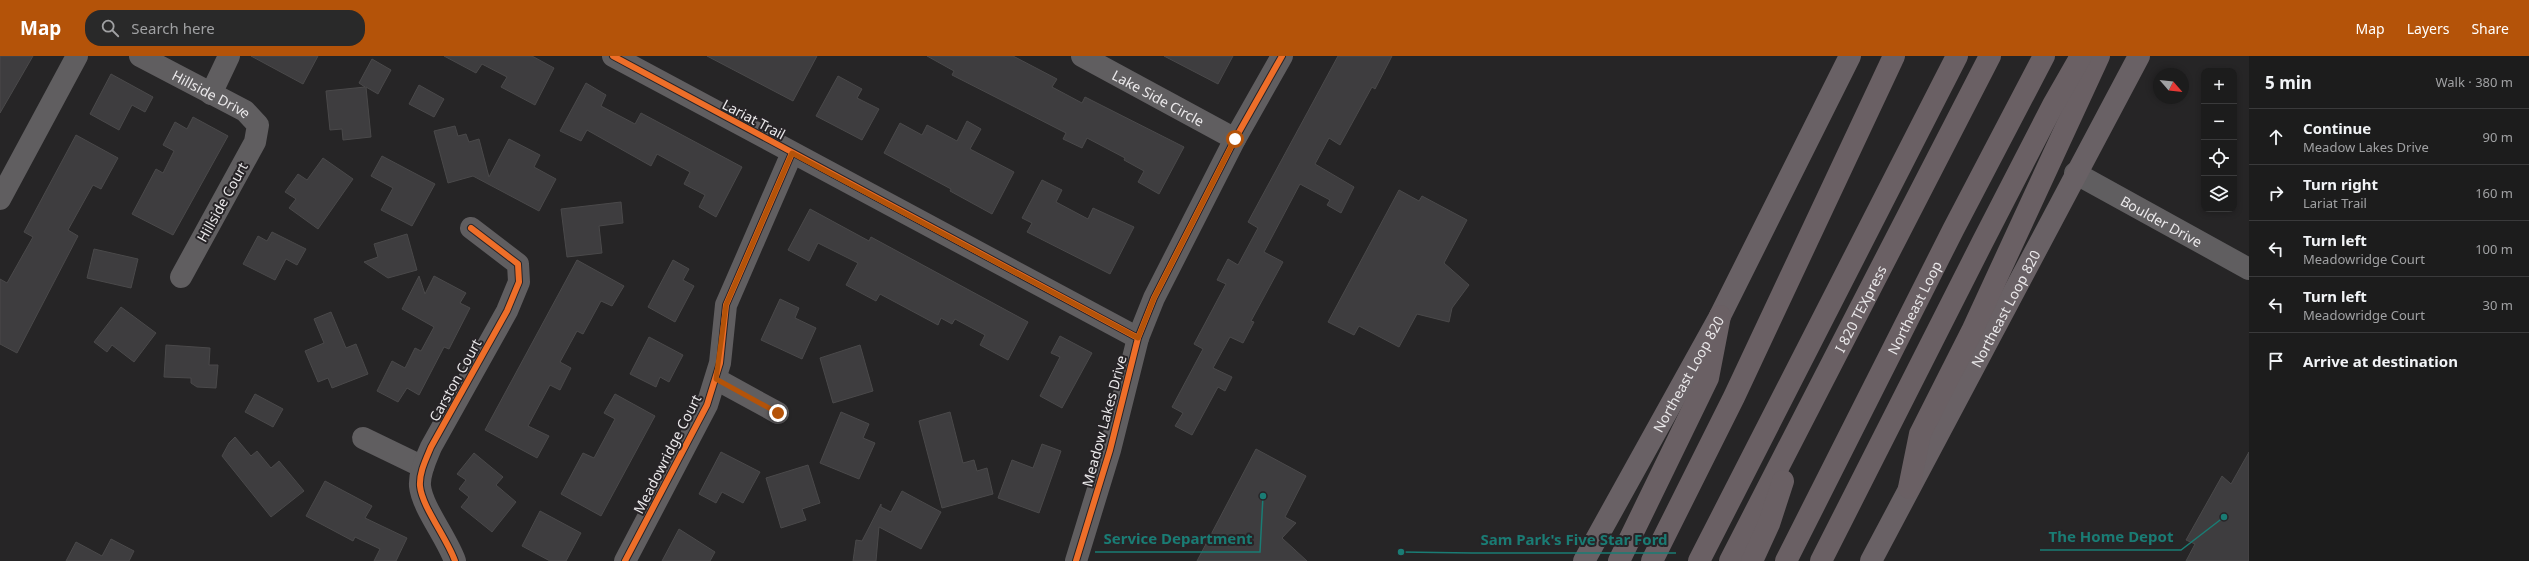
<!DOCTYPE html>
<html lang="en">
<head>
<meta charset="utf-8">
<style>
  :root { --surface:#1c1c1c; --page:#292929; --text:#f1f3f6; --muted:#a0a1a3; --line:#3a3a3b; --accent:#b45309 }
  body { margin:0; font-family:"Noto Sans",sans-serif; background:var(--page); color:var(--text) }
  .controls { position:absolute; right:12px; top:12px; display:grid; overflow:hidden; border-radius:8px; box-shadow:0 2px 6px #0003 }
  .controls button { width:36px; height:36px; display:grid; place-items:center; padding:0; border:0; border-bottom:1px solid var(--line); background:var(--surface); color:var(--text); font:20px sans-serif }
  .compass { position:absolute; left:2153px; top:12px; width:36px; height:36px; border-radius:50%; background:var(--surface); box-shadow:0 2px 6px #0003; rotate:118deg }
  .stop { position:absolute; width:12px; height:12px; margin:-9px; border:3px solid #b45309; border-radius:50%; background:#fff }
  .stop.end { background:#b45309; border-color:#fff; box-shadow:0 1px 4px #0008 }
  .list { margin:0; padding:0; list-style:none }
  h2 { display:flex; justify-content:space-between; align-items:center; height:52px; margin:0; padding:0 16px; font-size:17px }
  h2 small { font-size:13px; font-weight:400; color:var(--muted) }
  .list li { display:grid; grid-template-columns:26px 1fr auto; gap:12px; align-items:center; box-sizing:border-box; height:56px; padding:0 16px; border-top:1px solid var(--line) }
  .list b { display:block; font-size:15px; white-space:nowrap }
  .list p { margin:0; font-size:13px; white-space:nowrap; color:var(--muted) }
  .list em { font-size:13px; font-style:normal; color:var(--muted) }
  .icon { flex:none; width:22px; height:22px; fill:none; stroke:currentColor; stroke-width:2; stroke-linecap:round; stroke-linejoin:round }
  .map { position:relative; flex:none; width:2249px; height:505px; overflow:hidden }
  header { display:flex; align-items:center; gap:24px; box-sizing:border-box; height:56px; padding:0 20px; background:var(--accent); color:#fff }
  header strong { font-size:19px }
  nav { display:flex; gap:22px; margin-inline-start:auto; font-size:14px }
  .search { width:280px; height:36px; background:var(--page); display:flex; align-items:center; gap:10px; box-sizing:border-box; padding:0 14px; border-radius:16px; color:var(--muted); font-size:15px }
  main { display:flex }
  aside { flex:1; background:var(--surface) }
  .map>svg:first-child { display:block }
  .building { fill:#3e3d3f; stroke:#4a494a }
  .lines { fill:none; stroke-linecap:round; stroke-linejoin:round }
  .minor { stroke:#605e60; stroke-width:22 }
  .major { stroke:#696165; stroke-width:22 }
  .highway { stroke:#6a6064; stroke-width:22 }
  .cycleway-casing { stroke:#272427; stroke-width:8 }
  .cycleway { stroke:#ee6e29; stroke-width:6 }
  .route { stroke:#b45309; stroke-width:5 }
  .labels { text-anchor:middle; dominant-baseline:central; stroke-width:4; stroke-linejoin:round; paint-order:stroke }
  .street-label { font-size:14px; fill:#eae8ea; stroke:#272427 }
  .leader { fill:none; stroke:#1a7c74; stroke-width:1.5 }
  .callout-dot { fill:#1a7c74; stroke:#272427; stroke-width:1.5 }
  .callout-label { font-size:15px; text-anchor:middle; font-weight:bold; fill:#1a7c74; stroke:#272427; stroke-width:4; stroke-linejoin:round; paint-order:stroke }
</style>
</head>
<body>
<header>
<strong>Map</strong>
<div class="search"><svg class="icon" aria-label="search" viewBox="0 0 24 24"><circle cx="10" cy="10" r="6"/><path d="M15 15l6 6"/></svg>Search here</div>
<nav><a>Map</a><a>Layers</a><a>Share</a></nav>
</header>
<main>
<div class="map">
<svg width="2249" height="505" viewBox="0 0 2249 505">
  <rect width="100%" height="100%" fill="#262526"/>
  <path class="building" d="M 0,0 L 33,0 L 0,57 Z
    M 251,0 L 318,0 L 303,28 Z
    M 444,0 L 532,0 L 554,12 L 535,49 L 501,31 L 507,21 L 482,8 L 476,17 Z
    M 707,0 L 817,0 L 793,45 Z
    M 927,0 L 1013,0 L 1057,23 L 1052,31 L 1082,47 L 1085,41 L 1184,91 L 1159,138 L 1138,126 L 1144,115 L 1124,104 L 1125,102 L 1087,82 L 1082,92 L 1063,83 L 1066,77 L 952,19 L 954,15 Z
    M 1164,0 L 1233,0 L 1218,28 Z
    M 1338,0 L 1392,0 L 1375,33 L 1372,31 L 1340,89 L 1329,82 L 1315,108 L 1354,131 L 1341,157 L 1327,149 L 1330,144 L 1300,128 L 1264,196 L 1283,206 L 1251,265 L 1254,266 L 1243,287 L 1230,281 L 1213,312 L 1232,321 L 1225,335 L 1218,331 L 1192,379 L 1175,370 L 1183,357 L 1172,351 L 1203,293 L 1194,288 L 1226,228 L 1217,224 L 1228,203 L 1238,209 L 1258,172 L 1248,166 Z
    M 372,3 L 391,14 L 378,38 L 366,31 L 371,81 L 343,84 L 342,73 L 330,74 L 326,35 L 365,31 L 359,27 Z
    M 111,18 L 153,41 L 145,56 L 132,49 L 119,74 L 90,58 Z
    M 838,20 L 862,33 L 857,42 L 879,53 L 862,84 L 816,60 Z
    M 586,27 L 606,39 L 601,50 L 635,68 L 641,57 L 742,111 L 716,161 L 699,151 L 705,139 L 684,128 L 690,116 L 657,98 L 651,110 L 587,74 L 581,85 L 560,75 Z
    M 419,29 L 444,43 L 434,61 L 409,48 Z
    M 193,61 L 228,80 L 173,179 L 132,158 L 156,113 L 163,117 L 174,95 L 163,89 L 175,66 L 187,73 Z
    M 967,65 L 981,73 L 970,93 L 1014,116 L 992,158 L 950,135 L 951,133 L 884,97 L 900,67 L 922,79 L 927,69 L 957,85 Z
    M 455,70 L 458,80 L 466,78 L 469,86 L 479,83 L 489,121 L 509,83 L 540,99 L 534,111 L 556,123 L 539,155 L 473,120 L 448,127 L 434,75 Z
    M 76,79 L 118,102 L 101,133 L 93,129 L 68,174 L 78,180 L 17,297 L 0,288 L 0,223 L 7,227 L 33,181 L 24,176 Z
    M 382,100 L 435,128 L 412,170 L 381,154 L 393,132 L 371,120 Z
    M 323,102 L 353,123 L 318,173 L 289,152 L 296,143 L 285,136 L 298,118 L 307,124 Z
    M 1042,124 L 1062,134 L 1056,146 L 1088,163 L 1093,152 L 1134,171 L 1110,218 L 1027,176 L 1032,167 L 1022,162 Z
    M 1399,134 L 1419,145 L 1422,140 L 1467,164 L 1444,207 L 1469,229 L 1452,252 L 1449,266 L 1417,258 L 1399,291 L 1359,270 L 1354,279 L 1328,266 Z
    M 621,146 L 623,167 L 599,170 L 602,197 L 567,201 L 561,153 Z
    M 810,153 L 869,185 L 871,181 L 1028,266 L 1008,304 L 980,289 L 985,279 L 955,263 L 952,268 L 941,262 L 938,269 L 880,238 L 876,245 L 846,229 L 858,207 L 818,187 L 809,205 L 788,194 Z
    M 272,176 L 306,193 L 297,209 L 286,203 L 275,224 L 243,208 L 258,180 L 267,185 Z
    M 407,178 L 417,214 L 388,222 L 364,206 L 378,201 L 374,188 Z
    M 94,193 L 138,203 L 131,232 L 87,222 Z
    M 577,204 L 624,230 L 612,250 L 601,245 L 583,278 L 577,275 L 560,306 L 571,312 L 560,334 L 550,329 L 528,370 L 549,380 L 537,402 L 485,374 Z
    M 673,204 L 689,213 L 683,224 L 694,230 L 675,266 L 648,251 Z
    M 419,220 L 425,238 L 434,220 L 466,237 L 460,247 L 470,252 L 449,293 L 444,291 L 419,339 L 407,332 L 398,346 L 377,335 L 392,305 L 405,312 L 415,292 L 421,295 L 434,271 L 402,253 Z
    M 780,243 L 799,252 L 795,262 L 816,272 L 802,303 L 761,284 Z
    M 121,251 L 156,277 L 134,306 L 112,289 L 107,296 L 94,286 Z
    M 331,256 L 346,292 L 356,288 L 368,318 L 332,332 L 328,322 L 318,326 L 305,295 L 324,287 L 314,263 Z
    M 1060,280 L 1092,297 L 1062,352 L 1040,340 L 1060,301 L 1051,297 Z
    M 649,281 L 683,299 L 669,326 L 660,321 L 656,331 L 630,318 Z
    M 166,289 L 210,292 L 209,309 L 218,309 L 216,332 L 197,331 L 191,327 L 191,322 L 164,321 Z
    M 860,289 L 873,335 L 833,347 L 820,302 Z
    M 255,338 L 283,353 L 273,371 L 245,356 Z
    M 615,338 L 655,360 L 601,460 L 561,438 L 583,397 L 594,402 L 615,363 L 604,357 Z
    M 841,356 L 869,368 L 863,382 L 875,387 L 859,423 L 820,407 Z
    M 950,356 L 963,407 L 974,404 L 977,415 L 987,412 L 993,438 L 942,452 L 919,365 Z
    M 235,381 L 251,400 L 257,395 L 271,412 L 279,405 L 304,435 L 271,461 L 222,400 L 229,387 Z
    M 1042,388 L 1061,395 L 1039,457 L 998,442 L 1012,404 L 1033,412 Z
    M 1256,393 L 1306,420 L 1285,461 L 1296,467 L 1282,482 L 1307,505 L 1197,505 Z
    M 721,396 L 760,416 L 743,447 L 722,436 L 716,447 L 699,438 Z
    M 2249,396 L 2249,505 L 2186,505 L 2195,488 L 2186,484 L 2222,420 L 2231,428 Z
    M 474,397 L 503,421 L 496,429 L 516,446 L 492,476 L 461,451 L 469,441 L 459,433 L 466,424 L 457,418 Z
    M 808,409 L 820,447 L 802,453 L 806,464 L 781,472 L 766,422 Z
    M 325,425 L 372,450 L 365,462 L 407,482 L 396,505 L 374,505 L 380,493 L 355,481 L 353,485 L 306,460 Z
    M 902,435 L 941,456 L 921,493 L 879,471 L 876,505 L 853,505 L 856,484 L 862,485 L 881,448 L 881,451 L 891,456 Z
    M 540,455 L 581,477 L 566,505 L 550,505 L 522,490 Z
    M 679,473 L 715,496 L 710,505 L 662,505 Z
    M 111,483 L 134,495 L 129,505 L 66,505 L 76,486 L 102,500 Z"/>
  <g class="lines">
    <g class="minor">
      <path id="s1" d="M 140,0 L 245,55 L 258,69 L 255,86 L 181,221"/>
      <path d="M 613,0 L 1138,282"/>
      <path id="s2" d="M 1082,0 L 1235,83"/>
      <path d="M 211,38 L 229,0"/>
      <path id="s3" d="M 2075,117 L 2249,213"/>
      <path d="M 0,143 L 77,0"/>
      <path d="M 716,323 L 778,357"/>
      <path d="M 363,382 L 423,411"/>
      <path d="M 455,505 C 447,482 422,451 420,430 C 419,417 426,403 431,391 L 507,255 L 519,226 L 518,208 L 471,172"/>
      <path d="M 625,505 L 707,349 L 720,307 L 726,249 L 792,97"/>
      <path d="M 1076,505 L 1110,394 L 1138,282 L 1154,242 L 1235,83 L 1282,0"/>
    </g>
    <g class="major">
      <path id="s4" d="M 1584,505 L 1720,260 L 1850,0"/>
      <path id="s5" d="M 1871,505 L 2139,0"/>
    </g>
    <g class="highway">
      <path d="M 1909,432 L 1920,378 L 1972,275 L 2099,0"/>
      <path d="M 1619,505 L 1708,322 L 1720,260"/>
      <path d="M 1652,505 L 1734,341 L 1894,0"/>
      <path d="M 1699,505 L 1957,0"/>
      <path id="s6" d="M 1730,505 L 1990,0"/>
      <path d="M 1752,505 L 1769,468 L 1783,425"/>
      <path id="s7" d="M 1786,505 L 1953,174 L 2044,0"/>
      <path d="M 1821,505 L 1982,187 L 2053,49 L 2081,0"/>
    </g>
    <g class="cycleway-casing">
      <path id="cycleway" d="M 613,0 L 1138,282
        M 455,505 C 447,482 422,451 420,430 C 419,417 426,403 431,391 L 507,255 L 519,226 L 518,208 L 471,172
        M 625,505 L 707,349 L 720,307 L 726,249 L 792,97
        M 1076,505 L 1110,394 L 1138,282 L 1154,242 L 1235,83 L 1282,0"/>
    </g>
    <use href="#cycleway" class="cycleway"/>
  </g>
  <g class="lines">
    <path class="route" d="M 778,357 L 716,323 L 726,249 L 792,97 L 1138,282 L 1154,242 L 1235,83"/>
  </g>
  <g class="labels">
    <g class="street-label">
      <text stroke="none"><textPath href="#s1" startOffset="81">Hillside Drive</textPath></text>
      <text stroke="none"><textPath href="#s2" startOffset="87">Lake Side Circle</textPath></text>
      <text transform="translate(754 63) rotate(28)">Lariat Trail</text>
      <text transform="translate(222 146) rotate(-61)">Hillside Court</text>
      <text stroke="none"><textPath href="#s3" startOffset="99">Boulder Drive</textPath></text>
      <text stroke="none"><textPath href="#s6" startOffset="284">I 820 TEXpress</textPath></text>
      <text stroke="none"><textPath href="#s7" startOffset="284">Northeast Loop</textPath></text>
      <text stroke="none"><textPath href="#s5" startOffset="286">Northeast Loop 820</textPath></text>
      <text stroke="none"><textPath href="#s4" startOffset="214">Northeast Loop 820</textPath></text>
      <text transform="translate(455 324) rotate(-61)">Carston Court</text>
      <text transform="translate(1104 365) rotate(-75)">Meadow Lakes Drive</text>
      <text transform="translate(667 398) rotate(-63)">Meadowridge Court</text>
    </g>
  </g>
  <path class="leader" d="M2224 461L2181 494H2040M1263 440L1260 496H1095M1401 496L1472 497H1676"/>
  <g class="callout-dot">
    <circle cx="2224" cy="461" r="4"/>
    <circle cx="1263" cy="440" r="4"/>
    <circle cx="1401" cy="496" r="4"/>
  </g>
  <g class="callout-label">
    <text x="2111" y="486">The Home Depot</text>
    <text x="1178" y="488">Service Department</text>
    <text x="1574" y="489">Sam Park's Five Star Ford</text>
  </g>
</svg>
<div class="controls">
<button>+</button>
<button>−</button>
<button><svg class="icon" aria-label="locate" viewBox="0 0 24 24"><circle cx="12" cy="12" r="6"/><path d="M12 2v4M12 18v4M2 12h4M18 12h4"/></svg></button>
<button><svg class="icon" aria-label="layers" viewBox="0 0 24 24"><path d="M12 4l9 5-9 5-9-5zM3 14l9 5 9-5"/></svg></button>
</div>
<svg class="compass" viewBox="-18 -18 36 36"><path d="M0-13l5 13h-10z" fill="#e53935"/><path d="M0 13l5-13h-10z" fill="#a0a1a3"/></svg>
<div class="stop" style="left:1235px;top:83px"></div>
<div class="stop end" style="left:778px;top:357px"></div>
</div>
<aside>
<h2>5 min<small>Walk · 380 m</small></h2>
<ul class="list">
<li><svg class="icon" aria-label="ahead" viewBox="0 0 24 24"><path d="M12 20V5M6 11l6-6 6 6"/></svg><div><b>Continue</b><p>Meadow Lakes Drive</p></div><em>90 m</em></li>
<li><svg class="icon" aria-label="right" viewBox="0 0 24 24"><path d="M7 20v-9h11M14 6l5 5-5 5"/></svg><div><b>Turn right</b><p>Lariat Trail</p></div><em>160 m</em></li>
<li><svg class="icon" aria-label="left" viewBox="0 0 24 24"><path d="M17 20v-9H6M10 6l-5 5 5 5"/></svg><div><b>Turn left</b><p>Meadowridge Court</p></div><em>100 m</em></li>
<li><svg class="icon" aria-label="left" viewBox="0 0 24 24"><path d="M17 20v-9H6M10 6l-5 5 5 5"/></svg><div><b>Turn left</b><p>Meadowridge Court</p></div><em>30 m</em></li>
<li><svg class="icon" aria-label="arrive" viewBox="0 0 24 24"><path d="M6 21V4h12l-3 4 3 4H6"/></svg><div><b>Arrive at destination</b></div></li>
</ul>
</aside>
</main>
</body>
</html>
